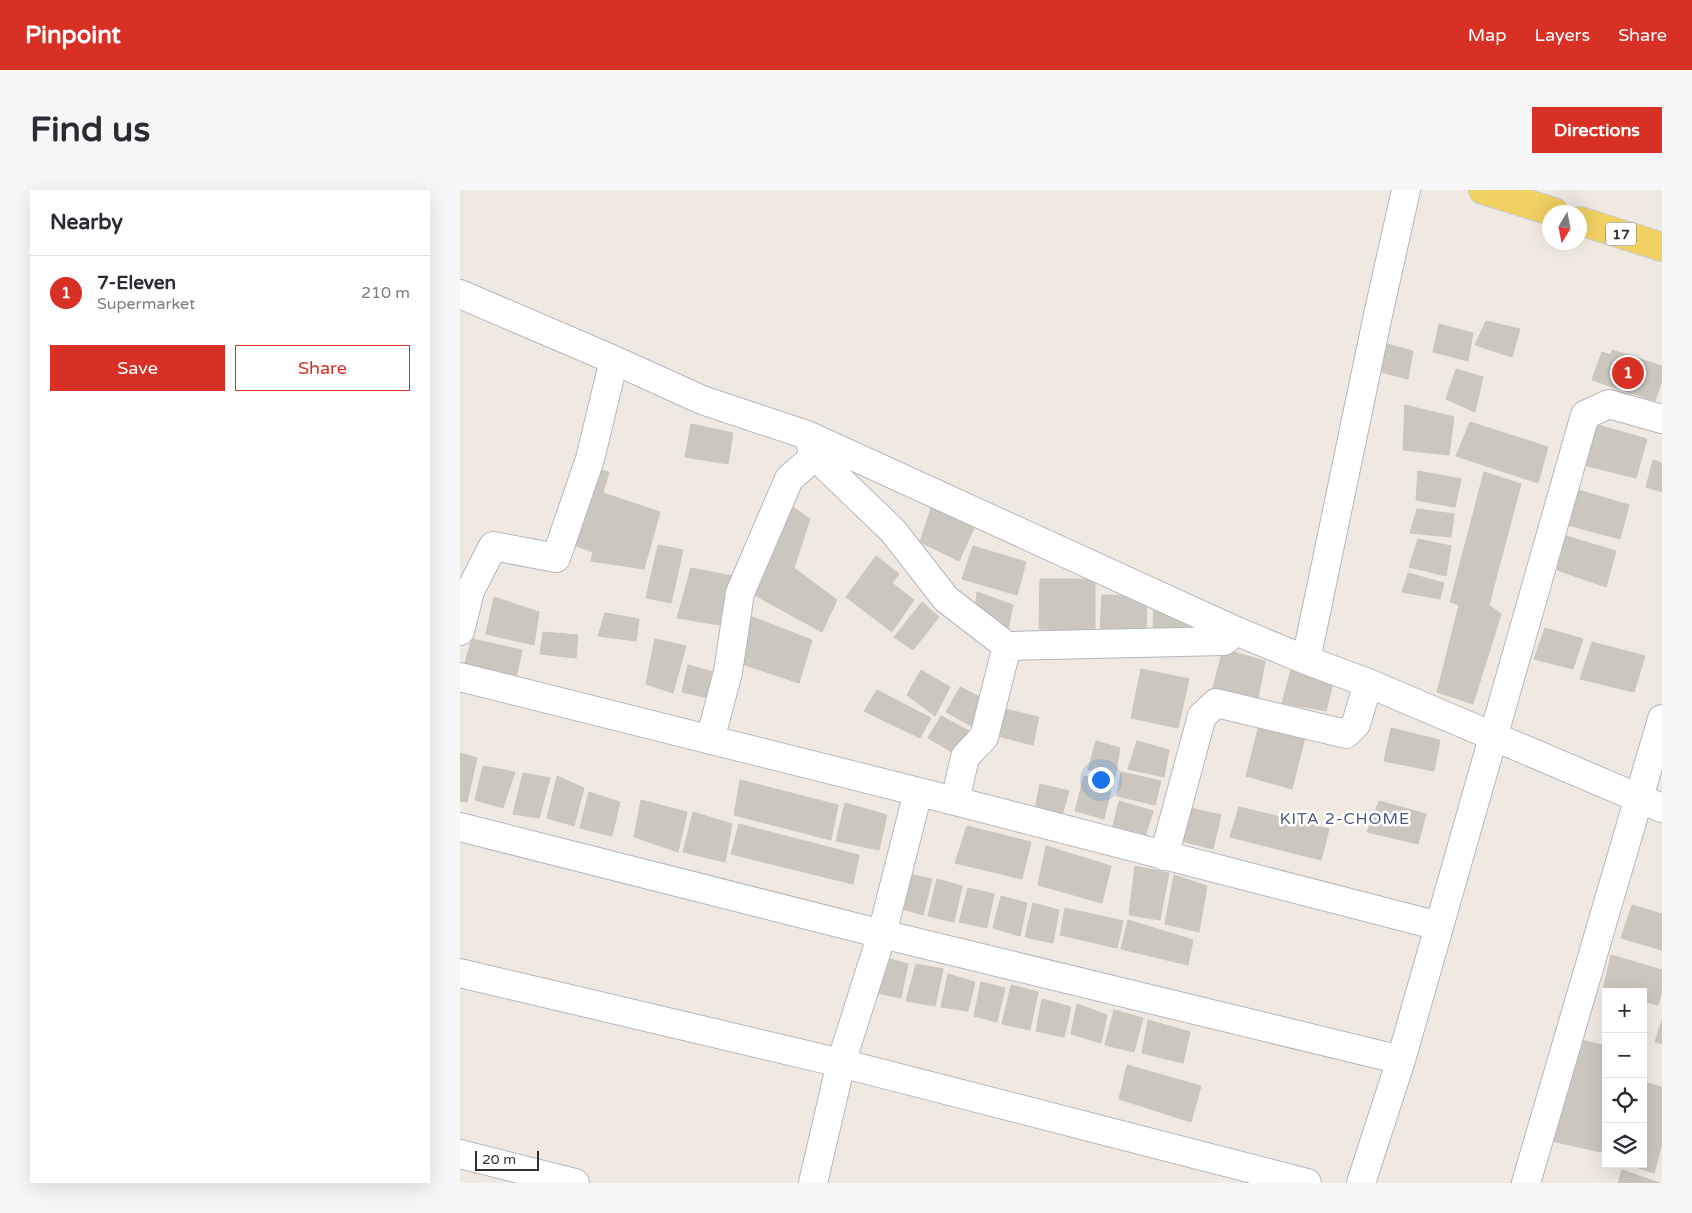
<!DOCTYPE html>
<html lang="en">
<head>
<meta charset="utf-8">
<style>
  :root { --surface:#fff; --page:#f7f7f7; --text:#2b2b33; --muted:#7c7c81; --line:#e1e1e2; --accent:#d93025 }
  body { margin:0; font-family:"Varela Round",sans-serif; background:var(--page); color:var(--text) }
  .controls { position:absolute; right:15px; bottom:15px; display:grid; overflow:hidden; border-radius:0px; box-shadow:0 5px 20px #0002 }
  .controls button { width:45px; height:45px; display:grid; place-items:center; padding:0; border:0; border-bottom:1px solid var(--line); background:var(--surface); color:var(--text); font:25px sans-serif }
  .compass { position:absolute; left:1082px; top:15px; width:45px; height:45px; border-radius:50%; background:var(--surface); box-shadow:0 5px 20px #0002; rotate:190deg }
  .scale { position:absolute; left:15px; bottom:12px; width:64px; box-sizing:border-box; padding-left:5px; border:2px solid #2e2e2e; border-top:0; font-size:14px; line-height:18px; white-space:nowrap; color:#2e2e2e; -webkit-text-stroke:4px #fff; paint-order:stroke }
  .you { position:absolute; left:640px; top:589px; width:18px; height:18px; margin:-12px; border:4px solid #fff; border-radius:50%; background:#1a73e8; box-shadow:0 0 0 8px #1a73e833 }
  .badge { display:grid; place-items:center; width:32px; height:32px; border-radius:50%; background:var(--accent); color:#fff; font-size:16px; font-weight:700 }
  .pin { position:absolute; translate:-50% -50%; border:2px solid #fff; box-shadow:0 1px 5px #0006 }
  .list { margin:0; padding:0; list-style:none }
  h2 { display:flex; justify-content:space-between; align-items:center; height:65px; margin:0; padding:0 20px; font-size:21px }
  h2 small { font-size:16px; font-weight:400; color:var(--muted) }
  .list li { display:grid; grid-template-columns:32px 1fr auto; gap:15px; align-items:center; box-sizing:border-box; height:75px; padding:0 20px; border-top:1px solid var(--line) }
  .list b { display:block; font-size:19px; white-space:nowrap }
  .list p { margin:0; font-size:16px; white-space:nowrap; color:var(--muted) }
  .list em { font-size:16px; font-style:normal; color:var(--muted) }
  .actions { display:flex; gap:10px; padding:15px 20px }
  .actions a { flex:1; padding:11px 0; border:1px solid var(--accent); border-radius:0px; text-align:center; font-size:18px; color:var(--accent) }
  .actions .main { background:var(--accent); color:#fff }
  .icon { flex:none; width:28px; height:28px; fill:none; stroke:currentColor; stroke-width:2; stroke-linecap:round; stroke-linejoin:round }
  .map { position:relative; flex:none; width:1202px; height:993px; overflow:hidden; border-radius:0px }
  header { display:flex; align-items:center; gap:30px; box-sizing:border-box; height:70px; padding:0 25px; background:var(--accent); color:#fff }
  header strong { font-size:24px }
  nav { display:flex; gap:28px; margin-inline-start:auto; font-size:18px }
  .intro { display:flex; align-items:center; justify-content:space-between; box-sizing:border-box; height:120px; padding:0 30px }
  h1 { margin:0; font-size:35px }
  .button { padding:12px 22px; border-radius:0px; background:var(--accent); color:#fff; font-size:18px; font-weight:700 }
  main { display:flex; gap:30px; padding:0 30px }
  aside { flex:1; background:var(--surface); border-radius:0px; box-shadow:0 5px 20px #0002 }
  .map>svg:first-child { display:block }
  .building { fill:#cbc7bf; stroke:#cbc5ba }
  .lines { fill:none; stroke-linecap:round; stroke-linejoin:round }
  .minor-casing { stroke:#b4b7c1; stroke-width:30 }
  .major-casing { stroke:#c9c9c9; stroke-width:30 }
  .minor { stroke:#fff; stroke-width:28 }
  .major { stroke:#f2d163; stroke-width:28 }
  .labels { text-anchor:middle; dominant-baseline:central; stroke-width:5; stroke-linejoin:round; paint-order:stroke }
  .shield { fill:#fff; stroke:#6d6d6d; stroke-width:1 }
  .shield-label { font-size:14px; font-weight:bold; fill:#2e2e2e }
  .neighbourhood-label { font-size:16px; letter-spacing:1px; fill:#4d5680; stroke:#fff }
</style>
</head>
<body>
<header>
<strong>Pinpoint</strong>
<nav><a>Map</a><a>Layers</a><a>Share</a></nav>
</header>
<div class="intro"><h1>Find us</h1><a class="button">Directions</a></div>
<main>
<aside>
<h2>Nearby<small></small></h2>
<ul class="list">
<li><span class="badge">1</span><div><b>7-Eleven</b><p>Supermarket</p></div><em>210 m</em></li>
</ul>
<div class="actions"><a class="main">Save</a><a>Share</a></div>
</aside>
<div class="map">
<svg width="1202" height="993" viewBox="0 0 1202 993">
  <rect width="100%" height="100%" fill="#efe9e1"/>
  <path class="building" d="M 1026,131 L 1060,139 L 1052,167 L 1015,155 Z
    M 979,134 L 1013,143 L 1008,171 L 973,162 Z
    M 923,153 L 953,161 L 948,189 L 917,181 Z
    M 1152,160 L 1202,176 L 1202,191 L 1195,211 L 1132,190 L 1142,162 L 1151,165 Z
    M 996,179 L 1023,187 L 1015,222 L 986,209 Z
    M 945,215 L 994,227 L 989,265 L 943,260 Z
    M 1010,232 L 1088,257 L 1078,293 L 996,266 Z
    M 231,234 L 273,243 L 268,274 L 225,267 Z
    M 1138,235 L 1187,249 L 1176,288 L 1124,275 Z
    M 1193,270 L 1202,273 L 1202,302 L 1186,297 Z
    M 132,278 L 149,282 L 143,303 L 200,322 L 184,379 L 131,371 L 133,362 L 108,353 Z
    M 958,281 L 1001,289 L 995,317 L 956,310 Z
    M 1024,282 L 1061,294 L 1029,415 L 1041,424 L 1013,514 L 977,502 L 999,415 L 990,412 Z
    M 1118,300 L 1169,315 L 1160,349 L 1108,335 Z
    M 327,313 L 350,329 L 334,378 L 377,410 L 362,442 L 287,401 Z
    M 471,318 L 514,338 L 499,371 L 460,352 Z
    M 957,319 L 994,324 L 991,347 L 950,343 Z
    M 1106,346 L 1156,361 L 1146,397 L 1097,380 Z
    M 958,349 L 991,356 L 986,386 L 949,377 Z
    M 198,355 L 223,360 L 211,413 L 186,408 Z
    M 513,356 L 566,372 L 557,405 L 502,389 Z
    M 416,366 L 439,384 L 432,393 L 454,410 L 432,442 L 386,407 Z
    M 231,378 L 278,387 L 266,436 L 217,428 Z
    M 948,383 L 984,393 L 980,409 L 942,402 Z
    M 580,389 L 635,389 L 635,440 L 579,439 Z
    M 517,402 L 553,415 L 548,439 L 515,424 Z
    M 642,405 L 687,406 L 686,439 L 640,441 Z
    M 34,407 L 79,422 L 74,455 L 26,444 Z
    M 694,410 L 733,436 L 693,438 Z
    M 462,412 L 479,427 L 453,460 L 434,447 Z
    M 145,423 L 179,429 L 176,451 L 138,446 Z
    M 287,425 L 352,450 L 339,493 L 270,470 Z
    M 1085,438 L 1123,449 L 1113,479 L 1074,469 Z
    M 83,442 L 118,445 L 116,468 L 80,464 Z
    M 12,449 L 62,460 L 55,493 L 3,479 Z
    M 195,449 L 226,456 L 213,503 L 186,494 Z
    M 1132,452 L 1185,466 L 1174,502 L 1120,489 Z
    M 763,459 L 805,471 L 798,509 L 753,498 Z
    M 228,475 L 262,484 L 257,510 L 222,502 Z
    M 832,476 L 873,493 L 866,521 L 822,513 Z
    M 681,479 L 729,489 L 718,538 L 671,528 Z
    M 461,480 L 490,497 L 475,526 L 447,505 Z
    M 500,497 L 528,511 L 515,538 L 486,522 Z
    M 417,500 L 471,528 L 460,548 L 404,521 Z
    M 540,518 L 579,527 L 573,555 L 533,545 Z
    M 481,526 L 511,542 L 497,565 L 468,548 Z
    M 799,535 L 845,547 L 832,599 L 786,586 Z
    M 931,538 L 980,550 L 974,581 L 924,571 Z
    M 636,551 L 660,558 L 655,587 L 628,580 Z
    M 677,551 L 709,560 L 704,587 L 668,579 Z
    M 0,563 L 17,568 L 7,612 L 0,611 Z
    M 23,576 L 55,582 L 43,618 L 15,610 Z
    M 661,582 L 701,591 L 695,615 L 657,606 Z
    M 63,583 L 90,588 L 79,628 L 53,624 Z
    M 97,586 L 124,598 L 114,636 L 87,628 Z
    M 624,586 L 653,592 L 644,629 L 615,621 Z
    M 280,590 L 378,615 L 371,650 L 274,625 Z
    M 580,594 L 609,601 L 601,629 L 574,624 Z
    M 129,602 L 160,612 L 152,646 L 120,638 Z
    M 181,610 L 227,622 L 218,662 L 174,647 Z
    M 659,611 L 693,621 L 685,647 L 652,640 Z
    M 919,611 L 966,624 L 958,654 L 907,642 Z
    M 385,613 L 427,625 L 419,660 L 376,651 Z
    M 721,616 L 761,625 L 753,659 L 714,649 Z
    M 779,617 L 869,639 L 861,670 L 770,647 Z
    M 233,622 L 272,634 L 265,672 L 223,662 Z
    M 279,634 L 399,665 L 393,694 L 271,664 Z
    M 507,636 L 571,652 L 562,689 L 495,673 Z
    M 586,656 L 651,676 L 642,713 L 578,695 Z
    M 675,676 L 709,683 L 700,730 L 669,725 Z
    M 445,683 L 472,689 L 463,725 L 436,717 Z
    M 714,685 L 747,696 L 739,742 L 705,734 Z
    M 477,689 L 502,696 L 494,732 L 468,726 Z
    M 508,698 L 534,704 L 527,738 L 499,732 Z
    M 541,706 L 567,713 L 560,746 L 533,738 Z
    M 573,713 L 599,720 L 593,753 L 565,747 Z
    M 1172,715 L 1202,724 L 1202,760 L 1161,748 Z
    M 605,718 L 663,731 L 657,758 L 600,745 Z
    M 668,730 L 733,750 L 728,775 L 661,759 Z
    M 1151,765 L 1202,780 L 1202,801 L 1198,815 L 1183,811 L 1183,802 L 1153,802 L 1143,799 Z
    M 423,767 L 448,774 L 441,808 L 413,802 Z
    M 456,774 L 483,779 L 475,816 L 446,811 Z
    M 488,784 L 515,792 L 508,821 L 481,817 Z
    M 521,792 L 545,798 L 537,832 L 514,826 Z
    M 551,795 L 578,802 L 570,840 L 542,834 Z
    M 582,809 L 611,817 L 604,847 L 576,841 Z
    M 617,814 L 647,825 L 641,853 L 611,844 Z
    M 654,820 L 683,828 L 674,862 L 645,855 Z
    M 688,830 L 730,842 L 723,873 L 682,863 Z
    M 1202,830 L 1202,854 L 1195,852 Z
    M 1117,849 L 1146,856 L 1146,943 L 1141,962 L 1092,951 Z
    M 667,875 L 741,896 L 731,932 L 659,909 Z
    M 1187,893 L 1202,897 L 1202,954 L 1194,983 L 1166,974 L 1183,974 L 1183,908 Z
    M 1162,980 L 1200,993 L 1158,993 Z"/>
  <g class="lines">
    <g class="minor-casing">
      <path id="minor" d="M 0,104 L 154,170 L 242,210 L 347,245 L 776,441 L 846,470 L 908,493 L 1202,618
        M 349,250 L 355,266 L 433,341 L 486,409 L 547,456
        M 0,441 L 10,401 L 33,356 L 96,368 L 130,269 L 154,170
        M 846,470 L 918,125 L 946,0
        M 0,487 L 495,611 L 979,736
        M 250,550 L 268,482 L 280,403 L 329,289 L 355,266
        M 495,611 L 505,567 L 524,547 L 547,456 L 764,451 L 776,441
        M 0,637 L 422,744 L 941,870
        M 704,666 L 742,526 L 756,513 L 886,544 L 896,534 L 908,493
        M 0,783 L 381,873 L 847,993
        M 0,964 L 115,993
        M 353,993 L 381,873 L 422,744 L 458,602
        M 901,993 L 941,870 L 1125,225 L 1149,214 L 1202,229
        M 1066,993 L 1202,529"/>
    </g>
    <g class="major-casing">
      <path id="major" d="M 1023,0 L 1094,22
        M 1120,31 L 1202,57"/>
    </g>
    <use href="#minor" class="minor"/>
    <use href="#major" class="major"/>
  </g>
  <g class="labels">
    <rect class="shield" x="1146" y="32.5" width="30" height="23" rx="4"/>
    <g class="shield-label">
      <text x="1161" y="44">17</text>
    </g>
    <g class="neighbourhood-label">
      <text x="885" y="629">KITA 2-CHOME</text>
    </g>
  </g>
</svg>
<div class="controls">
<button>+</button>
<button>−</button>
<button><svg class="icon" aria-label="locate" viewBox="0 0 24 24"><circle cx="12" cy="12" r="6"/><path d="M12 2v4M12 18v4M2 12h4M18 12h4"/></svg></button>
<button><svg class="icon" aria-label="layers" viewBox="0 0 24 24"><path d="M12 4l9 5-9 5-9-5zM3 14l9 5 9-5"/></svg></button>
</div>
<svg class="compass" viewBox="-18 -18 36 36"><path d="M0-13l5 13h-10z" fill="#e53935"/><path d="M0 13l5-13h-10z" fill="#7c7c81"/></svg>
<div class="scale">20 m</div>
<div class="you"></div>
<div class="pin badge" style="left:1168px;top:183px">1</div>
</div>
</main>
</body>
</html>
